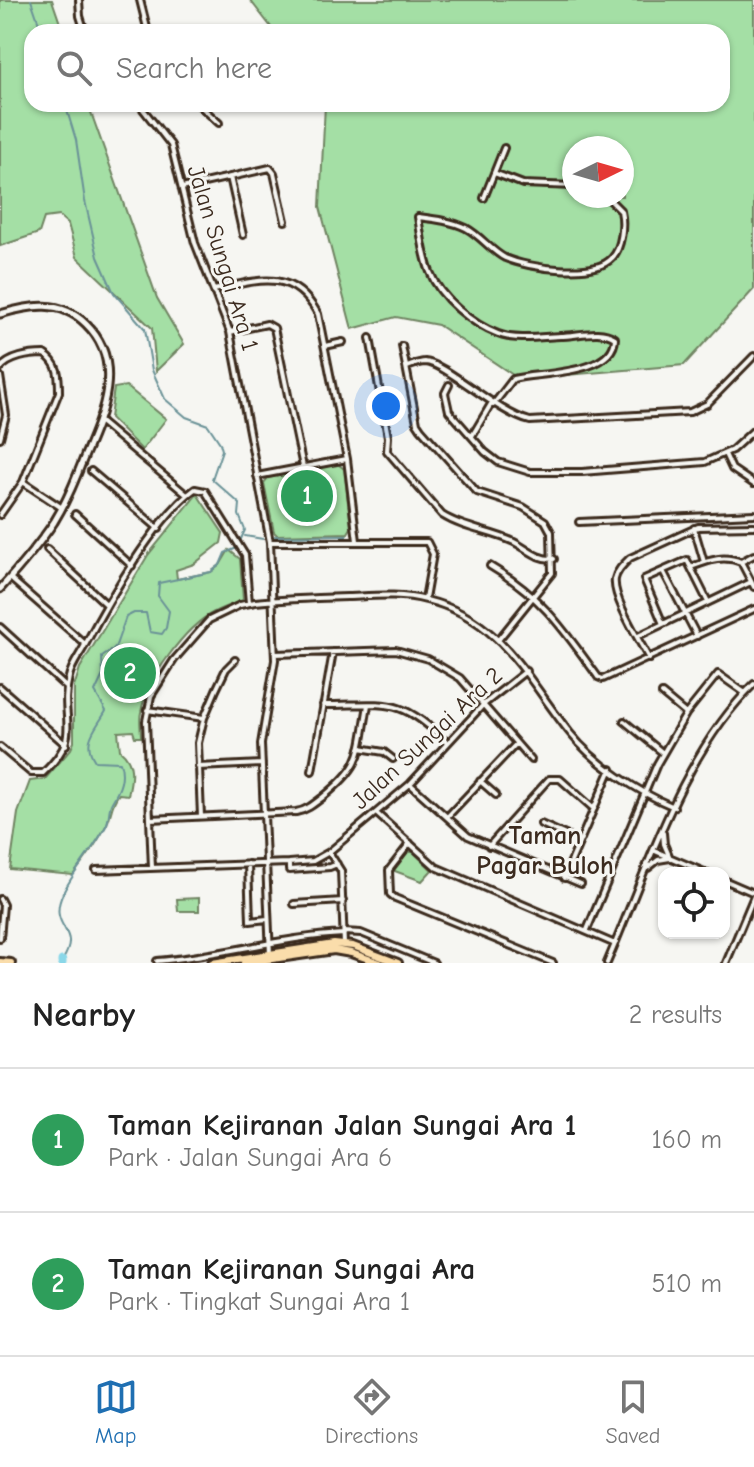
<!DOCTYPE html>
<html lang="en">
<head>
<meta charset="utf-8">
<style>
  :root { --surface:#fff; --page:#f6f6f6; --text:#222; --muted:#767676; --line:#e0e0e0; --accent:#1f6fb2 }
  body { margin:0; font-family:"Comic Neue",sans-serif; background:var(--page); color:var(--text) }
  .controls { position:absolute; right:24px; bottom:24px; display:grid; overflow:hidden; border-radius:16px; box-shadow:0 2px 6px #0004 }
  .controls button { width:72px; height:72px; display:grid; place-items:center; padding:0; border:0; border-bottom:2px solid var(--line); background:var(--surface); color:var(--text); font:40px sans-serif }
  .compass { position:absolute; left:562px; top:136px; width:72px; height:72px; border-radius:50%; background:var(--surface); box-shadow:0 2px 6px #0004; rotate:85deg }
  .you { position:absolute; left:386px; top:406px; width:28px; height:28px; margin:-20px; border:6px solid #fff; border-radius:50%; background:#1a73e8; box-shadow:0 0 0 12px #1a73e833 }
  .badge { display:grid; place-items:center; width:52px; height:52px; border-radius:50%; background:var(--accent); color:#fff; font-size:26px; font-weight:700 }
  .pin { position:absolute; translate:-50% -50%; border:4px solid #fff; box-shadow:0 2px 8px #0006 }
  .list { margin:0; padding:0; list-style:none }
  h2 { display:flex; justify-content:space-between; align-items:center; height:104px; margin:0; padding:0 32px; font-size:34px }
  h2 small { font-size:26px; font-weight:400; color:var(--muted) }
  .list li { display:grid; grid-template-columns:52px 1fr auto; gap:24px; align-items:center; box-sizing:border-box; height:144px; padding:0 32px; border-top:2px solid var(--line) }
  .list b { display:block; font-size:30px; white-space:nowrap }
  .list p { margin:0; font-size:26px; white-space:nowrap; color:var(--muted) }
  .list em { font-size:26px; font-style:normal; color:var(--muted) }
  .icon { flex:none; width:44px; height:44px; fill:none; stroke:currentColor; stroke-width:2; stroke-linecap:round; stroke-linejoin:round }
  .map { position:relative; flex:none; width:754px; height:963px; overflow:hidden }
  .search { position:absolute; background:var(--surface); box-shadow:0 2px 6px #0004; left:24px; right:24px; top:24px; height:88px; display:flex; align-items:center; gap:20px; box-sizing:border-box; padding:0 28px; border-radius:24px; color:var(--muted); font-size:30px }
  .sheet { height:392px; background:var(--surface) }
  nav { display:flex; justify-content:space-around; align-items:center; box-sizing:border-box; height:112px; border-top:2px solid var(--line); background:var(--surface); font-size:22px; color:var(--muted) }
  nav a { display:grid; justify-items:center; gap:4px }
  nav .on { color:var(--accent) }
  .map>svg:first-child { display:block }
  .green { fill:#a4dfa5; stroke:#708462; stroke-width:2; fill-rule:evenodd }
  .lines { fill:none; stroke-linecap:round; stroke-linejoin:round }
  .stream { stroke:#6a9297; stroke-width:2 }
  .river { stroke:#8ad7e8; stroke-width:9 }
  .minor-casing { stroke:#3b2a1e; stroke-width:10 }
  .tertiary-casing { stroke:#3b2a1e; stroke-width:11 }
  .primary-casing { stroke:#3b2a1e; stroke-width:12 }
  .minor { stroke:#f6f6f2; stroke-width:4 }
  .tertiary { stroke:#f6f6f2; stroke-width:5 }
  .primary { stroke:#faddab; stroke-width:6 }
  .labels { text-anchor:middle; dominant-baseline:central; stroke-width:6; stroke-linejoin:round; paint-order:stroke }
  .street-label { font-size:24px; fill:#3b2a1e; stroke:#f6f6f2 }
  .neighbourhood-label { font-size:26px; font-weight:bold; fill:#3b2a1e; stroke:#f6f6f2 }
</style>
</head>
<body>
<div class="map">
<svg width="754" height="963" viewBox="0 0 754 963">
  <rect width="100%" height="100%" fill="#f6f6f2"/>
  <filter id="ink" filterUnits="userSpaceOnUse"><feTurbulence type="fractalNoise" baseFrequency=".0125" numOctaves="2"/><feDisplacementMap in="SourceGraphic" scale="16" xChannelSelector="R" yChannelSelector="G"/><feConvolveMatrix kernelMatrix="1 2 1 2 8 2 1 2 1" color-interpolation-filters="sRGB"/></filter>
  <g filter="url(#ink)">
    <path class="green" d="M 0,0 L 52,0 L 63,32 L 32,32 L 32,104 L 88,104 L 157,298 L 184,344 L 156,371 L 152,328 L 77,257 L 68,224 L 59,216 L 44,218 L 39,233 L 0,246 Z
      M 250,0 L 754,0 L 754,289 L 684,365 L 519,379 L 438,325 L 396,317 L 352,329 L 320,207 L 325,104 L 722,104 L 722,32 L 275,32 ZM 574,148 L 622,148 L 622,196 L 574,196 Z
      M 126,386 L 166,419 L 142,450 L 110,418 L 114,388 Z
      M 338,464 L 344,469 L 351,528 L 348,533 L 277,535 L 274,532 L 264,483 L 268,478 Z
      M 197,494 L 223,533 L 221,543 L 194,564 L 176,570 L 177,579 L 211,572 L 220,565 L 229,550 L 240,559 L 243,600 C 234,604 223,607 214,612 C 185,627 147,679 141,712 C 139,719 141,729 141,737 L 135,737 L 133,731 L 118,732 L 120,750 C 135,762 132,778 128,795 L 119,794 C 111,804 112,813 107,824 C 98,842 85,860 73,875 L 10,869 L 18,813 L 30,781 L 45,779 L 71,749 L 74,742 L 74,687 L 80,668 L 148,555 Z
      M 406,852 L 413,852 L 432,870 L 422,881 L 392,870 Z
      M 199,898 L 199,911 L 178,911 L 177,899 Z"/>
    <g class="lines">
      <path class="stream" d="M 31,0 L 42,32
        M 245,536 L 263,539
        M 275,536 L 347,535
        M 62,961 C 84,927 46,930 63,893 C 75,869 94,849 106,826 C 110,818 108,809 112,802 C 120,789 125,777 120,762 L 95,761 C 81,741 96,729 106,711 L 95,692 L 103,675 L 102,657 L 115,648 L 126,617 L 134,613 L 146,613 L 150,632 L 162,634 L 166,628 L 169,611 L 158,596 L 159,583 L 211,572 L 220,565 L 225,553 L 237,548 L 245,530 L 239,515 L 240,504 L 212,479 L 222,450 L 220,443 L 208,425 L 186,417 L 165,399 L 152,370 L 145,329 L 114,293 L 98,257 L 85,201 L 76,140 L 65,104"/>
      <path class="river" d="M 62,963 L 62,961"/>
      <g class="minor-casing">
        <path id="minor" d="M 79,0 L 80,16 L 85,32
          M 140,0 L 148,32
          M 139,104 L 171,145 L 195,243 L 230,332 L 270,542 L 275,660 L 261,744 L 270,955
          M 198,104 L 219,123
          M 494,173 L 523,184 L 574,186
          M 230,177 L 243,235
          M 182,188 L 270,168 L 274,173 L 285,221
          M 484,198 L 504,148
          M 214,290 C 258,280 292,267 318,314 L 347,459 L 357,541
          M 230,332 L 267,324 L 274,328 L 303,467
          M 370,338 L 388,437 L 387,451 L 442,515 C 464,529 491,531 514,542 C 528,549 537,560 554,559
          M 325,346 L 343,342
          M 402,346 L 417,423 L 421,429 L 477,492 L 523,507 L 545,521 L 551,532 L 552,573 L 499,639
          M 407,367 C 413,365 419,362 425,362 C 446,363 497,413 530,421 L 690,412 L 707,404 L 754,356
          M 0,369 C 9,357 30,354 44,354 C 59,363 59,377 59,392 L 23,482 L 0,515
          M 0,376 L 6,415 L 0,438
          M 449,385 L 445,393 L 449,411 L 485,452 L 498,462 L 530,472 L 582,472 L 705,462 L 732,450 L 754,430
          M 493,405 L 513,379 C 538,372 614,376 615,338 C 600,328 578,336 560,336 C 541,337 516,341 498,334 C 472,324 440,298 430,272 C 423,255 421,235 418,217 C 434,219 452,221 466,228 C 481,236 491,251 505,258 C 528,268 594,278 612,258 C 622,248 624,224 621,211 L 606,196
          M 99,421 L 187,495
          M 472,436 L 491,404
          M 725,454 L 732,469 L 754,484
          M 91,471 L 159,529
          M 257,476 L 347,459
          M 23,482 L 62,508
          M 75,514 L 132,566
          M 579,522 L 754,514
          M 694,528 L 704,562
          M 270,542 L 427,542 L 433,554 L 425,599
          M 47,549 L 106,604
          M 741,562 L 754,555
          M 490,566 C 542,596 564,630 598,677 L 603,679 L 754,609
          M 694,566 C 710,560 724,555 741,562 L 754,587
          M 663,571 L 697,636
          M 10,578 L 85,644
          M 663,624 L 644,579 L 687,560 L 708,602
          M 0,627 L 67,688
          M 638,636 L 751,582
          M 275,654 L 396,650 L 428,659 L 460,678 L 531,760
          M 649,659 C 640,641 612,598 615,579 C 617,570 624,564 630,558 L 698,527 L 754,526
          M 0,687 L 66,745
          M 662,694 L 686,714
          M 323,705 C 386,705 400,695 447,743
          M 147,710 L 204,718
          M 624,721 L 663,753
          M 0,747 L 31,773 L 43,773 C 85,734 58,721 69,677 C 71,666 80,655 85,645 C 108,601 156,517 195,489 L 205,491 L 245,555 L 249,603
          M 360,748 L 384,752 L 393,759
          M 198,767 L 262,764
          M 312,771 L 333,652
          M 480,781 L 496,795
          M 410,784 L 468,836 L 581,884
          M 376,813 L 436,867 L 615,944
          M 201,816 L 198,743 L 204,718 L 216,690 L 226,669 L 235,660
          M 447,817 L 516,744
          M 150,819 L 296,812 C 307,810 314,804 323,797 C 364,764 359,754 368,705
          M 541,824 L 579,841
          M 410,843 L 389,870 L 390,894 L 395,898 L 553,963
          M 489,846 L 549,779 L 560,779 L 594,809
          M 655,851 L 707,873
          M 329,852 L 341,871 L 344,945
          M 289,863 L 289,870 L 330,867 L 337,864
          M 248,864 L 250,921 L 267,919
          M 152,868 L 146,721 L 151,696 L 174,660 L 209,620 L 240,605 L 255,602 C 285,599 316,598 347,597 C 373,596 400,593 426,600 C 501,618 526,678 570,733 C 595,764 638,792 674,807
          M 648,868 L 658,860 L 670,858 L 664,844 L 663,833
          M 96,870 L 289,863 L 313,861 L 329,852 L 410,784 L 483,705 L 526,671
          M 564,878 L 611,769
          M 724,880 L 754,893
          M 0,899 L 3,905 L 0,938
          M 294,904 L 343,901
          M 587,930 L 657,764 L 686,714 L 718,674 L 745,693
          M 344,932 L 361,933 L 434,963
          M 157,961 C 220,956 281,937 344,934
          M 607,963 C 646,872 682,754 754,684
          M 726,963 L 754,896"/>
      </g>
      <g class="tertiary-casing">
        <path id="tertiary" d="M 0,314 C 30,305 61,299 86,324 C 125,362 103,413 85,455 C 76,478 67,501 54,522 C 38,546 19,568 0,589"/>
      </g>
      <g class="primary-casing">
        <path id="primary" d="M 0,962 L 11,963
          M 212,963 L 334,944 L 353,946 L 398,963
          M 244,963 L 334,950 L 351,953 L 380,963"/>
      </g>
      <use href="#minor" class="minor"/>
      <use href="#tertiary" class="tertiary"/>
      <use href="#primary" class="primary"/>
    </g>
  </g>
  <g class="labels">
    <g class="street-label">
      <text transform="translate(223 258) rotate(73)">Jalan Sungai Ara 1</text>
      <text transform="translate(427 738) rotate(-43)">Jalan Sungai Ara 2</text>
    </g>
    <g class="neighbourhood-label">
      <text x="545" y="836">Taman<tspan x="545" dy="30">Pagar Buloh</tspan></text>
    </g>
  </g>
</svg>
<div class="controls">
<button><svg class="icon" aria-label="locate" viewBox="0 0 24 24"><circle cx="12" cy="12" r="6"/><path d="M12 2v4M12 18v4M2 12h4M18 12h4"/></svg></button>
</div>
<svg class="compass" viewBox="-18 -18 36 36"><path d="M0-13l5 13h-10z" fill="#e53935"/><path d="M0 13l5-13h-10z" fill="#767676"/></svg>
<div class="you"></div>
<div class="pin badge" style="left:307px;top:496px;background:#2e9e5b">1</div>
<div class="pin badge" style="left:130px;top:673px;background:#2e9e5b">2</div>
<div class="search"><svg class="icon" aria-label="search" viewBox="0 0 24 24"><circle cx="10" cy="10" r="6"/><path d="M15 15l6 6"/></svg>Search here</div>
</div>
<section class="sheet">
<h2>Nearby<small>2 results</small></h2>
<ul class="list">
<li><span class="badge" style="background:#2e9e5b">1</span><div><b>Taman Kejiranan Jalan Sungai Ara 1</b><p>Park · Jalan Sungai Ara 6</p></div><em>160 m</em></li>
<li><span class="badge" style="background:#2e9e5b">2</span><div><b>Taman Kejiranan Sungai Ara</b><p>Park · Tingkat Sungai Ara 1</p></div><em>510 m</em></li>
</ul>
</section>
<nav>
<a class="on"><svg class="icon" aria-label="map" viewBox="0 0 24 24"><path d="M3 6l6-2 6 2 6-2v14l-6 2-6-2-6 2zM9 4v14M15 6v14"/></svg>Map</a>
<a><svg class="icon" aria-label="directions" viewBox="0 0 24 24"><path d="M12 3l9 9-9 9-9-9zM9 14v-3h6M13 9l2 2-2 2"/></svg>Directions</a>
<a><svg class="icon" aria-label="saved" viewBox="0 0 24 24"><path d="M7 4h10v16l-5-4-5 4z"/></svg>Saved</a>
</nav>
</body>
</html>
